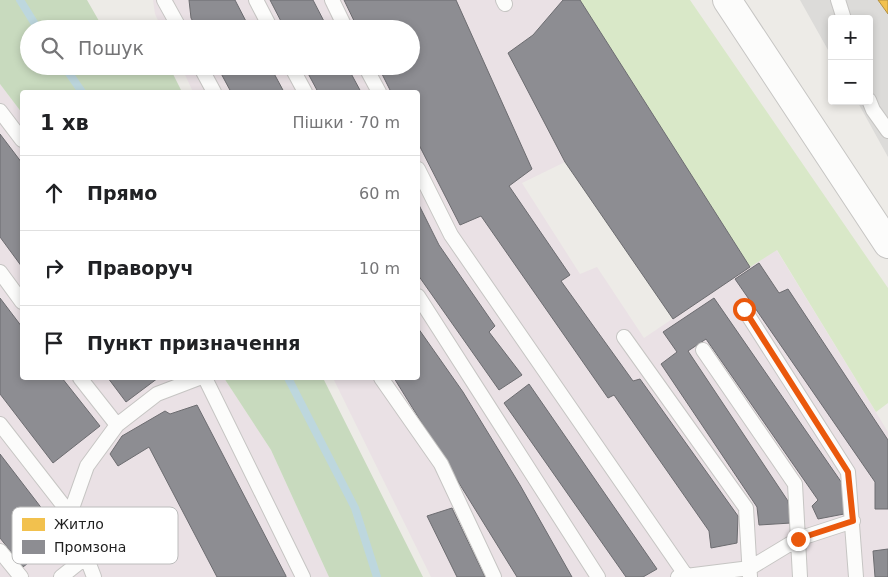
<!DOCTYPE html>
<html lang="uk">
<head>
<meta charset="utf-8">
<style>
  :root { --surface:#fff; --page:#f2f2f2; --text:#202124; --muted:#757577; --line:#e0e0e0 }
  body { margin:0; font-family:"DejaVu Sans",sans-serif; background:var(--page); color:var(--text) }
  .controls { position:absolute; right:15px; top:15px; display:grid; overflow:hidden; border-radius:5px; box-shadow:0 2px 8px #0003 }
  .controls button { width:45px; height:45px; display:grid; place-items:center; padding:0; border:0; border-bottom:1px solid var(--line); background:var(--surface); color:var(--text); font:25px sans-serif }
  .stop { position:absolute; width:15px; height:15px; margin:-11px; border:4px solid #ea580c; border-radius:50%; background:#fff }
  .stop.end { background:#ea580c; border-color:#fff; box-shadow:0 1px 5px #0008 }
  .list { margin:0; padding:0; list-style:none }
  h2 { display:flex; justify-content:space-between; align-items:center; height:65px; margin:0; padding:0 20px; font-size:21px }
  h2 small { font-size:16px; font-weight:400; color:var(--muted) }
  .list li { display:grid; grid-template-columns:32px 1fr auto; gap:15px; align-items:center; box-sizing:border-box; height:75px; padding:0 20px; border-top:1px solid var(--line) }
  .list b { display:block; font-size:19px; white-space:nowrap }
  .list em { font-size:16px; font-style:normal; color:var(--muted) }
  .icon { flex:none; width:28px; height:28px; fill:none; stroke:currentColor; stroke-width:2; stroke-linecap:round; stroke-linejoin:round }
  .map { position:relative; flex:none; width:888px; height:577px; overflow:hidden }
  .search { position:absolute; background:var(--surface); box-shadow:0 2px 8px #0003; left:20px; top:20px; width:400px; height:55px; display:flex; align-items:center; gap:12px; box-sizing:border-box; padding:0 18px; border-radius:28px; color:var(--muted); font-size:19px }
  .panel { position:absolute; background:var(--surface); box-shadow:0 2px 8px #0003; left:20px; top:90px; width:400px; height:290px; border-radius:5px }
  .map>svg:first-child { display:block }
  .residential { fill:#dcdbd9 }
  .industrial { fill:#eae1e5 }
  .grass { fill:#d9e8c8 }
  .forest { fill:#c8dabe }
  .homes { fill:#f2c14e; stroke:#b39040 }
  .industry { fill:#8d8d92; stroke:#6c6c70 }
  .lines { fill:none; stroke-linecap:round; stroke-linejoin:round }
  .stream { stroke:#bdd7de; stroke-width:8 }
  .lane-casing { stroke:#c6c5c3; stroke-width:16 }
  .street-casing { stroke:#c6c5c3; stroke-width:30 }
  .lane { stroke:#fcfcfb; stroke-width:14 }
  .street { stroke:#fcfcfb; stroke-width:28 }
  .route { stroke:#ea580c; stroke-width:6 }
  .key { fill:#fff; stroke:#bcbcbc; stroke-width:1 }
  .key-label { font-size:14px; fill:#1f1f1f }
</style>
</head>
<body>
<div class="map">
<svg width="888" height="577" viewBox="0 0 888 577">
  <rect width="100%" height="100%" fill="#edebe7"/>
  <path class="residential" d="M 800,0 L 888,0 L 888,157 L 857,101 L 869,101 L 869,19 L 832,19 L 832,57 Z"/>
  <path class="industrial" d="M 153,0 L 563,0 L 533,35 L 508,53 L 565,162 L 522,183 L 580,274 L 597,267 L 644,338 L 776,249 L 888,432 L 888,577 L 431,577 L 333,378 L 418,378 L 418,92 L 193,92 L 181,66 L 411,66 L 411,29 L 162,29 L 155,14 Z
    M 0,84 L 22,113 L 22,378 L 224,378 L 271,450 L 329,577 L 0,577 Z"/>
  <path class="grass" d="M 580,0 L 690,0 L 888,288 L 888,403 L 876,412 L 777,250 L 750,267 Z"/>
  <path class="forest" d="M 0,0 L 87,0 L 103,28 L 148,21 L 151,29 L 29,29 L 29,66 L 169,66 L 182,92 L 22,92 L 22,113 L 0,84 Z
    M 224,378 L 323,378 L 423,577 L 329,577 L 271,450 Z"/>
  <path class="homes" d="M 878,0 L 888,0 L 888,14 Z"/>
  <path class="industry" d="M 189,0 L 235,0 L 250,29 L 197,29 L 191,18 Z
    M 270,0 L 313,0 L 328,29 L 285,29 Z
    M 344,0 L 456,0 L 532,169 L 509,186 L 570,275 L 561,281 L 633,381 L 640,379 L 738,516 L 737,543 L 711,548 L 709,531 L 614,395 L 608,398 L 481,216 L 460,225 L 418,143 L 418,92 L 391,92 L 378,66 L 411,66 L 411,29 L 358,29 Z
    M 563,0 L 580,0 L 750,267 L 673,319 L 565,162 L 508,53 L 533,35 Z
    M 217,66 L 270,66 L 284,92 L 231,92 Z
    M 304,66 L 347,66 L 361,92 L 318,92 Z
    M 0,134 L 22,163 L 22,267 L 0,237 Z
    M 418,203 L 439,245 L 495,326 L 489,332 L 522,375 L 499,390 L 418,275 Z
    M 759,263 L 779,293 L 788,289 L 888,440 L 888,509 L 875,509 L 875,482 L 735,279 Z
    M 0,298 L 22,327 L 22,378 L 62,378 L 100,426 L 53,463 L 0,394 Z
    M 714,298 L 844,486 L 844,514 L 818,519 L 812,506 L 818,500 L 706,339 L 688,351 L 788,501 L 791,523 L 759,525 L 757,507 L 661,364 L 677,352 L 663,332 Z
    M 418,328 L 463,392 L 520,485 L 572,577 L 517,577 L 394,378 L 418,378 Z
    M 108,378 L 158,378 L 126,402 Z
    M 529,384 L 657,569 L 643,577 L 626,577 L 504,403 Z
    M 197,405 L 286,576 L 286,577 L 217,577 L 149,447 L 118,466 L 110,454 L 122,436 L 165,411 L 170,414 Z
    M 0,454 L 63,536 L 23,567 L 0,538 Z
    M 452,508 L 485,577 L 457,577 L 427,516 Z
    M 888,549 L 888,577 L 875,577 L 873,551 Z"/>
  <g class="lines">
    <path class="stream" d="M 20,0 L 38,29
      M 64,66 L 82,92
      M 288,378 L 355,508 L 377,577"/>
    <g class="lane-casing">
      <path id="lane" d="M 164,0 L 180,29
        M 256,0 L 271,29
        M 332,0 L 346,29
        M 503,0 L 505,4
        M 838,0 L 844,19
        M 200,66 L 214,92
        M 291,66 L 305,92
        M 365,66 L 379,92
        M 869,100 L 873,110 L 888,131
        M 0,111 L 22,140
        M 418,169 L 451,235 L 687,577
        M 0,272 L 22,302
        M 418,296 L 598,577
        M 744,309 L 848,472 L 856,577
        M 624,337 L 746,508 L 750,577
        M 703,350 L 795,484 L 800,577
        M 80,378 L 117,425
        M 205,378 L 303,577
        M 381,378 L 441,464 L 494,577
        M 0,424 L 70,514 L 94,577
        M 70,514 L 87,466 L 117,425 L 157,394 L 199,378
        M 0,551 L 21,577
        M 61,577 L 86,557
        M 678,577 L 750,568 L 798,539 L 853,521"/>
    </g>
    <g class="street-casing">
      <path id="street" d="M 727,0 L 888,244"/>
    </g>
    <use href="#lane" class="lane"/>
    <use href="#street" class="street"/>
  </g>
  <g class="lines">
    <path class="route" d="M 744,309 L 848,472 L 853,521 L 798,539"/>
  </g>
  <rect x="12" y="507" width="166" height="57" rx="8" class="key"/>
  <rect x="22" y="518" width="23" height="13" fill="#f2c14e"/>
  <rect x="22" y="540" width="23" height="14" fill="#8d8d92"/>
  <g class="key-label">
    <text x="54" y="529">Житло</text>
    <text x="54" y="552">Промзона</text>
  </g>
</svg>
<div class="controls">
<button>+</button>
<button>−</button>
</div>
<div class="stop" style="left:744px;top:309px"></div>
<div class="stop end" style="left:798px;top:539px"></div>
<div class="search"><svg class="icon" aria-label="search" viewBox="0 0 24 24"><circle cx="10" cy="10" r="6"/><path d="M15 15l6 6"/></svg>Пошук</div>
<section class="panel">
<h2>1 хв<small>Пішки · 70 m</small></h2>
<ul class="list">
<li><svg class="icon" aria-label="ahead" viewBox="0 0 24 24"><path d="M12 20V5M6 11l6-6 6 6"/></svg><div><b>Прямо</b></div><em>60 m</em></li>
<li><svg class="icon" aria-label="right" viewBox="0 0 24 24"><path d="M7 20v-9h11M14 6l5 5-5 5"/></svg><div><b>Праворуч</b></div><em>10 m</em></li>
<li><svg class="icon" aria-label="arrive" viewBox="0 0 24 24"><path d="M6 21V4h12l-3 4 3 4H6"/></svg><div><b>Пункт призначення</b></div></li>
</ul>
</section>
</div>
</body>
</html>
